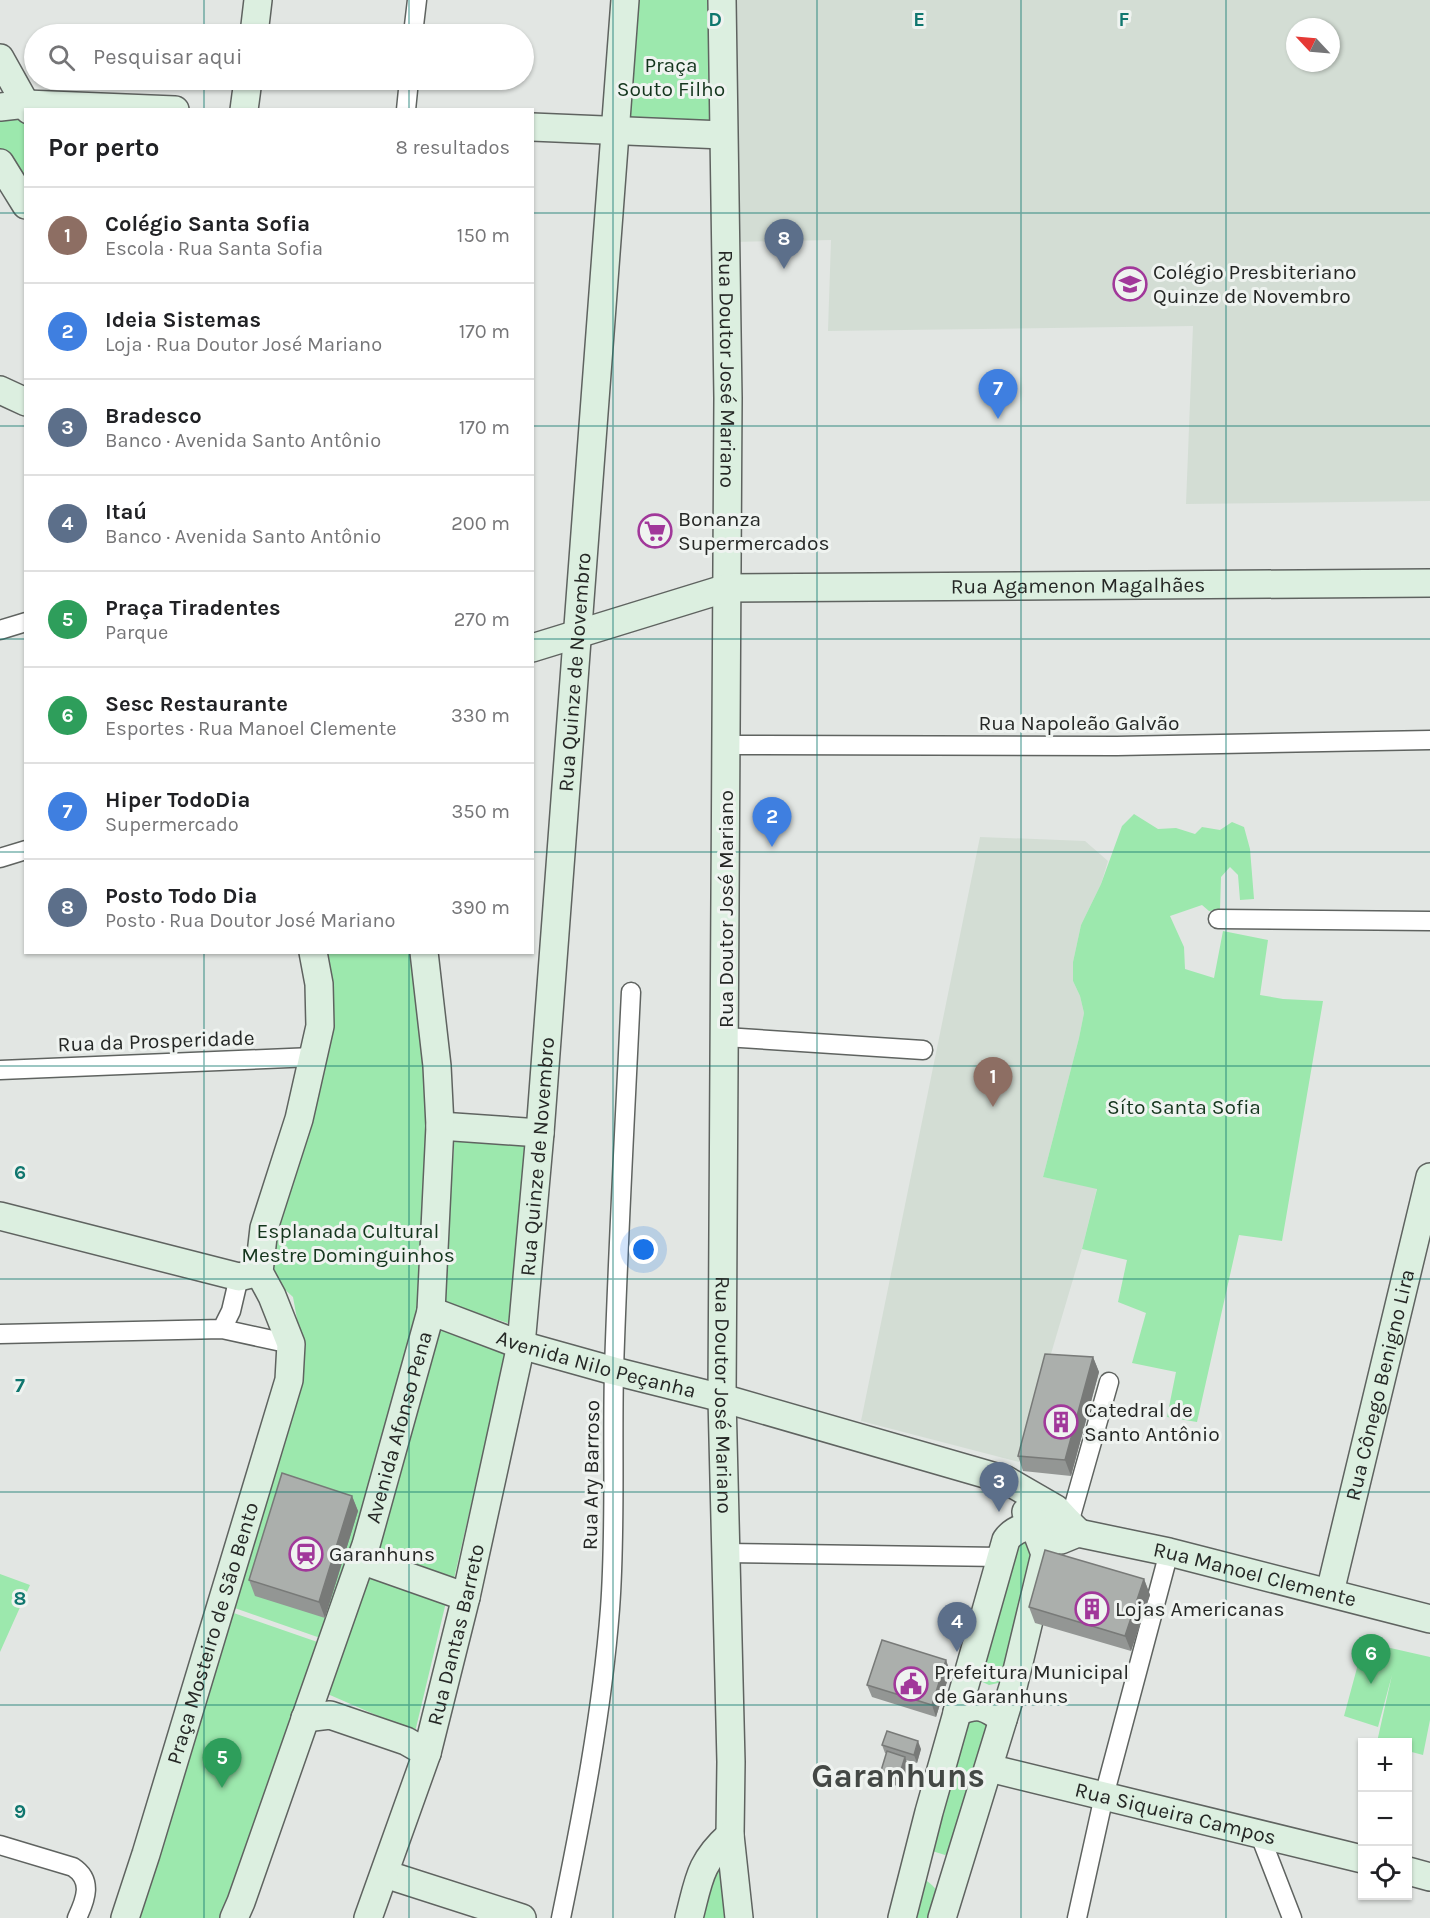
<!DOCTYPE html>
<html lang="pt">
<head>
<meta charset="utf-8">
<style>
  :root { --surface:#fff; --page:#f6f6f6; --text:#202124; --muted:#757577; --line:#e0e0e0; --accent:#b45309 }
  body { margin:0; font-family:Karla,sans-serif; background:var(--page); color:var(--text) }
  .controls { position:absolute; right:18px; bottom:18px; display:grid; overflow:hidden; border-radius:0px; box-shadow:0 2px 4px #0004 }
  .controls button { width:54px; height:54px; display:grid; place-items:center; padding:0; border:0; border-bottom:2px solid var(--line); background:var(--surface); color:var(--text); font:30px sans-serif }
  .compass { position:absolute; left:1286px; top:18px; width:54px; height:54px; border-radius:50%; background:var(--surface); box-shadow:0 2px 4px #0004; rotate:296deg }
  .you { position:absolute; left:644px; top:1250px; width:21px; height:21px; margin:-15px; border:4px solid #fff; border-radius:50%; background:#1a73e8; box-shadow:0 0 0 9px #1a73e833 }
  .badge { display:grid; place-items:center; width:39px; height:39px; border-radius:50%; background:var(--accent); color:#fff; font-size:20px; font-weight:700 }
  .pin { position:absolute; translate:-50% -50px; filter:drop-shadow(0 2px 3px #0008) }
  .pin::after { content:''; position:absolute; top:32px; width:21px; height:18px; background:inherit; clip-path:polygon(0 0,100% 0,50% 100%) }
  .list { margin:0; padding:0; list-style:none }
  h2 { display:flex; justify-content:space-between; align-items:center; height:78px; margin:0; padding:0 24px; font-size:26px }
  h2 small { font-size:20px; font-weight:400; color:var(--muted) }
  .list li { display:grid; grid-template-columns:39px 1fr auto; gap:18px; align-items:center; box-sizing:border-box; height:96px; padding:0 24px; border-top:2px solid var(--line) }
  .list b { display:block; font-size:22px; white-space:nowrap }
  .list p { margin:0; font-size:20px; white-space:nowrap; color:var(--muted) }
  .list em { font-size:20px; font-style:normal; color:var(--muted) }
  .icon { flex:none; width:33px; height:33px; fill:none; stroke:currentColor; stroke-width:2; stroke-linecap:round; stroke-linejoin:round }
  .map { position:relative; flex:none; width:1430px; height:1918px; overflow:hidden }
  .search { position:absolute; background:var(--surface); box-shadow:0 2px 4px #0004; left:24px; top:24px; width:510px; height:66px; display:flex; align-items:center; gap:15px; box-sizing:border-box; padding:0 21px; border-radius:33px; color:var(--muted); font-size:22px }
  .panel { position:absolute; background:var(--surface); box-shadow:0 2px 4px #0004; left:24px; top:108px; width:510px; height:846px; border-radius:0px }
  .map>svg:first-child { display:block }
  .built { fill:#d3ddd4; fill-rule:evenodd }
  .green { fill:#9ce8ad }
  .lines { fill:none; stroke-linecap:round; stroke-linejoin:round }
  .street-casing { stroke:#5f6360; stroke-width:21 }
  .secondary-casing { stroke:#5f6360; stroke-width:30 }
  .street { stroke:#fff; stroke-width:18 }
  .secondary { stroke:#dcefe0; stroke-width:27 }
  .wall { fill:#939694 }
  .shaded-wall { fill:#787a78 }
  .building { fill:#abafac; stroke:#787a78; stroke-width:1.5 }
  .grid { fill:none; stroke:#0f766e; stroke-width:1.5; stroke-opacity:0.55 }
  .labels { text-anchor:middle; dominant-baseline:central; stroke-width:6; stroke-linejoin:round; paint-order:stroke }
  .park-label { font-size:21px; fill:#14351d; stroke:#eff3f0 }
  .poi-label { font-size:21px; fill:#252725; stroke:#eff3f0; text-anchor:start }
  .street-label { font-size:21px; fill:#252725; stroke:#eff3f0 }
  .town-label { font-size:33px; font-weight:bold; fill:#444845; stroke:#eff3f0 }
  .grid-label { font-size:20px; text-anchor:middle; font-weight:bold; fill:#0f766e; stroke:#eff3f0; stroke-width:6; stroke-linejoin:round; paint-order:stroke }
</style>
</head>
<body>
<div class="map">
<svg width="1430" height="1918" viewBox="0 0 1430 1918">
  <rect width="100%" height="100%" fill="#e2e6e3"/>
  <path class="built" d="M 730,0 L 1430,0 L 1430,501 L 1186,504 L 1193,326 L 828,331 L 831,240 L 732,242 ZM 1295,27 L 1331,27 L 1331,63 L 1295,63 Z
    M 980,837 L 1085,841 L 1108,861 L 1101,884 L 1081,925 L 1073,962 L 1073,981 L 1080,996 L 1084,1013 L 1079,1038 L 1043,1177 L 1097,1188 L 1082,1249 L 1019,1462 L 861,1421 Z"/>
  <path class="green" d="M 629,0 L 717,0 L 718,125 L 620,127 Z
    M 0,108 L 26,110 L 25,195 L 0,152 Z
    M 1134,814 L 1158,829 L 1176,828 L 1195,834 L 1202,827 L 1220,830 L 1232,822 L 1244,827 L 1250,849 L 1254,899 L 1240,900 L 1238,875 L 1230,867 L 1221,877 L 1220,910 L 1209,911 L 1202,905 L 1170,916 L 1184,947 L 1185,969 L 1214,978 L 1223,931 L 1268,940 L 1260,995 L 1283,999 L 1323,1001 L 1282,1241 L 1239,1235 L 1197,1422 L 1167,1417 L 1176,1372 L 1132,1363 L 1146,1313 L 1118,1302 L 1127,1260 L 1082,1249 L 1097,1189 L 1043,1177 L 1079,1038 L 1084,1013 L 1080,996 L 1073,981 L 1073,962 L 1081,925 L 1101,884 L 1122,826 Z
    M 324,953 L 416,953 L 431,1057 L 424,1308 L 326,1640 L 229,1606 L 299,1330 L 293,1297 L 266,1272 L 285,1200 L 326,1059 L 331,998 Z
    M 455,1132 L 529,1143 L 511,1324 L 443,1302 Z
    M 437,1326 L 508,1344 L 453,1583 L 375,1558 Z
    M 1030,1530 L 1039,1551 L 1003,1682 L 989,1685 L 976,1679 L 1010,1538 Z
    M 366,1570 L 447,1598 L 415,1732 L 323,1692 Z
    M 0,1574 L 30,1585 L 0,1652 Z
    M 225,1610 L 326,1645 L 225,1918 L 131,1918 Z
    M 1364,1642 L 1430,1657 L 1430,1720 L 1423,1755 L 1408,1751 L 1408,1742 L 1377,1742 L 1392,1675 L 1378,1727 L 1344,1716 Z
    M 961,1714 L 991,1724 L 956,1848 L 945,1855 L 929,1850 Z
    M 720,1860 L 728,1918 L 690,1918 Z
    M 927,1881 C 943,1893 940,1900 935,1918 L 907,1918 L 916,1884 Z"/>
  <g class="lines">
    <g class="street-casing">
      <path id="street" d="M 413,34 L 417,0
        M 406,110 L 409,80
        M 0,630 L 26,622
        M 727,745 L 1117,746 L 1430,740
        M 0,858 L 26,850
        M 1218,919 L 1430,921
        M 725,1037 L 923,1050
        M 0,1070 L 313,1057
        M 222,1329 L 231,1311 L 239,1277
        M 0,1334 L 222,1329 L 291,1344
        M 1069,1523 L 1109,1382
        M 725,1553 L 1001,1557
        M 1259,1833 L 1292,1918
        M 0,1845 L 73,1867 C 93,1880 86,1899 77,1918
        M 561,1918 C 582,1816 602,1713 610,1609 C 616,1529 612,1450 614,1370 C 618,1244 625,1118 631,992
        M 1077,1918 L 1104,1796 L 1169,1552"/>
    </g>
    <g class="secondary-casing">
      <g id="secondary">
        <path id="s1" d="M 722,0 L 728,398 L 722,1398 L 731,1762 L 730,1835 L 739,1918"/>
        <path d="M 254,34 L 258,0"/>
        <path d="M 0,58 L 29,110"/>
        <path d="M 0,107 L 26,104 L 175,110"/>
        <path d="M 244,110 L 248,80"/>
        <path d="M 532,127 L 723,135"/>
        <path d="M 0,163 L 26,205"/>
        <path d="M 0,390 L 26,402"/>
        <path id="s2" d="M 532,648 L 727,588 L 1430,583"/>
        <path d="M 440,1126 L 540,1133"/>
        <path d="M 0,1216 L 239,1277 L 259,1272"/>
        <path id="s3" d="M 431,1311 L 521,1345 L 614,1371 L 722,1398 L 1006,1480 L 1056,1509 L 1069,1523"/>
        <path id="s4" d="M 1061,1540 L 1078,1533 L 1169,1552 L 1430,1619"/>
        <path d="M 361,1560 L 466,1597"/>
        <path id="s5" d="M 1330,1592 L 1430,1177"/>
        <path d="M 957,1712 C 979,1703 984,1706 1003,1719"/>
        <path d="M 305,1718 L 330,1715 L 406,1741 L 427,1753"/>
        <path id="s6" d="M 989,1768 L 1362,1859"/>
        <path d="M 1408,1871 L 1430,1877"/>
        <path d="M 385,1874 L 522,1918"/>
        <path id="s7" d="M 125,1918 L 146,1854 L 289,1380 L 291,1344 L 272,1296 L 259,1272 L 264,1228 L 299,1119 L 320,1026 L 319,984 L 313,952"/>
        <path id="s8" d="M 234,1918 L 241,1902 L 366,1545 L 431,1311 L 440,1126 L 437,1066 L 424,952"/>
        <path id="s9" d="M 368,1918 L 427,1753 L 466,1597 L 521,1345 L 540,1133 L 625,0"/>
        <path d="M 689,1918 C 699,1880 699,1863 730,1835"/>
        <path d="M 902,1918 L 929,1812 L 1006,1540 C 1019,1521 1050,1524 1069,1523 L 1078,1532"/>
        <path d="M 942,1918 L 1013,1687 L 1045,1554 L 1034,1525 L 1026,1512"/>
      </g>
    </g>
    <use href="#street" class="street"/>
    <use href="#secondary" class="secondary"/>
  </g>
  <path class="wall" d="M 1093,1357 L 1099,1372 L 1071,1476 L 1023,1471 L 1018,1456 Z
    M 352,1496 L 358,1511 L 325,1618 L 255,1596 L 249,1580 Z
    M 1144,1579 L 1150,1595 L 1131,1651 L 1035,1623 L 1029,1607 Z
    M 946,1660 L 950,1672 L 936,1717 L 872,1697 L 867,1685 Z
    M 882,1745 L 921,1749 L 917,1763 L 906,1760 L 908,1765 L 901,1787 L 883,1782 L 880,1774 L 887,1754 L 885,1753 Z"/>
  <path class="shaded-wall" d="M 1093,1357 L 1099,1372 L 1071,1476 L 1065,1460 Z
    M 352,1496 L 358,1511 L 325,1618 L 319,1602 Z
    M 1144,1579 L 1150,1595 L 1131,1651 L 1125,1636 Z
    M 946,1660 L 950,1672 L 936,1717 L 932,1705 Z
    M 918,1741 L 921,1749 L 917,1763 L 914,1755 Z
    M 905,1757 L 908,1765 L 901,1787 L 898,1779 Z"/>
  <path class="building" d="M 1045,1354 L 1093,1357 L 1065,1460 L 1018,1456 Z
    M 282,1473 L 352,1496 L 319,1602 L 249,1580 Z
    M 1045,1550 L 1144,1579 L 1125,1636 L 1029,1607 Z
    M 882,1640 L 946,1660 L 932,1705 L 867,1685 Z
    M 887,1731 L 918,1741 L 914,1755 L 882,1745 Z
    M 887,1751 L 905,1757 L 898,1779 L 880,1774 Z"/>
  <path class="grid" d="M 204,0 L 204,34M 409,0 L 409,34M 613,0 L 613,1918M 817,0 L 817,1918M 1021,0 L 1021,1918M 1226,0 L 1226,1918M 204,80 L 204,110M 409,80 L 409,110M 0,213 L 26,213M 532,213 L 1430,213M 0,426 L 26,426M 532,426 L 1430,426M 0,639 L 26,639M 532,639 L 1430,639M 0,852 L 26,852M 532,852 L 1430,852M 204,952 L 204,1918M 409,952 L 409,1918M 0,1066 L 1430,1066M 0,1279 L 1430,1279M 0,1492 L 1430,1492M 0,1705 L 1430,1705"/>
  <defs>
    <g id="school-ring" transform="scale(1.725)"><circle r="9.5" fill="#eff3f0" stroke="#a1389a" stroke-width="1.5"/><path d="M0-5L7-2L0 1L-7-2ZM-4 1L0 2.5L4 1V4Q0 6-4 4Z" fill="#a1389a"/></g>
    <g id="supermarket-ring" transform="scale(1.725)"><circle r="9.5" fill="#eff3f0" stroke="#a1389a" stroke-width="1.5"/><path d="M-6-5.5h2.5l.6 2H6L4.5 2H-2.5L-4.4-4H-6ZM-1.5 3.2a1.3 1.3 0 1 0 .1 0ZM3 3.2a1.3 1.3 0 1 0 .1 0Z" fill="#a1389a"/></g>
    <g id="building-ring" transform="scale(1.725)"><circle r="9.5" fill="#eff3f0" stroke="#a1389a" stroke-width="1.5"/><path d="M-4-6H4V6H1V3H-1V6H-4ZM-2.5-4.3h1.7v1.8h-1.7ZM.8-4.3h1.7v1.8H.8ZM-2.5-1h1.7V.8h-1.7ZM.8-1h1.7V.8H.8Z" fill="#a1389a"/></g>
    <g id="station-ring" transform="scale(1.725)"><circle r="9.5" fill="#eff3f0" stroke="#a1389a" stroke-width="1.5"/><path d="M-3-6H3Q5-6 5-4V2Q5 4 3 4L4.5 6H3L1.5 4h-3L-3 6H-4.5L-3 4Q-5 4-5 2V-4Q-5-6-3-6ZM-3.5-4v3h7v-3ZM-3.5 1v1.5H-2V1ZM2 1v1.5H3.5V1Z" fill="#a1389a"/></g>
    <g id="civic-ring" transform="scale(1.725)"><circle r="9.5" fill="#eff3f0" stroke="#a1389a" stroke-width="1.5"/><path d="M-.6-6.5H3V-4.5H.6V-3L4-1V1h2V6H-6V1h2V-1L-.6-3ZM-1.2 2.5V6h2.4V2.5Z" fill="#a1389a"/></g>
  </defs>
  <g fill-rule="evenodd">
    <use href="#school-ring" x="1130" y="284"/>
    <use href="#supermarket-ring" x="655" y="531"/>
    <use href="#building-ring" x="1061" y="1422"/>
    <use href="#station-ring" x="306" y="1554"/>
    <use href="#building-ring" x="1092" y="1609"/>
    <use href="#civic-ring" x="911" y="1684"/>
  </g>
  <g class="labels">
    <g class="park-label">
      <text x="671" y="65">Praça<tspan x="671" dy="24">Souto Filho</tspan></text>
      <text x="1184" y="1107">Síto Santa Sofia</text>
      <text x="348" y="1231">Esplanada Cultural<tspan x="348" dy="24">Mestre Dominguinhos</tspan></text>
    </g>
    <g class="poi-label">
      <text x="1153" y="272">Colégio Presbiteriano<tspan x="1153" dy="24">Quinze de Novembro</tspan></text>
      <text x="678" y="519">Bonanza<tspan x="678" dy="24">Supermercados</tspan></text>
      <text x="1084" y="1410">Catedral de<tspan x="1084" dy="24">Santo Antônio</tspan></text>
      <text x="329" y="1554">Garanhuns</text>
      <text x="1115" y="1609">Lojas Americanas</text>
      <text x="934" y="1672">Prefeitura Municipal<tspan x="934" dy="24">de Garanhuns</tspan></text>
    </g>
    <g class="street-label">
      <text stroke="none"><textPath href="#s1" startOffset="369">Rua Doutor José Mariano</textPath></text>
      <text stroke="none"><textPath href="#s2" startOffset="555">Rua Agamenon Magalhães</textPath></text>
      <text stroke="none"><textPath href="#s9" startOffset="1269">Rua Quinze de Novembro</textPath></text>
      <text x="1079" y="723">Rua Napoleão Galvão</text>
      <text transform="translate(726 909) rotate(-90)">Rua Doutor José Mariano</text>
      <text transform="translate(156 1041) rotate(-2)">Rua da Prosperidade</text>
      <text stroke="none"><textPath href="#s9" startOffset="783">Rua Quinze de Novembro</textPath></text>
      <text stroke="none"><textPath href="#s3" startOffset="174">Avenida Nilo Peçanha</textPath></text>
      <text stroke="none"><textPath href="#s5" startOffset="213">Rua Cônego Benigno Lira</textPath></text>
      <text stroke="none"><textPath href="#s1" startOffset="1395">Rua Doutor José Mariano</textPath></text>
      <text stroke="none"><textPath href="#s8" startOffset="518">Avenida Afonso Pena</textPath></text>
      <text transform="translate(591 1475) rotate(-89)">Rua Ary Barroso</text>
      <text stroke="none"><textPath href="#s4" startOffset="200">Rua Manoel Clemente</textPath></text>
      <text stroke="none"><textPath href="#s7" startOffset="298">Praça Mosteiro de São Bento</textPath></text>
      <text stroke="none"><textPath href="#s9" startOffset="297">Rua Dantas Barreto</textPath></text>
      <text stroke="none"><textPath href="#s6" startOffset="192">Rua Siqueira Campos</textPath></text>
    </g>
    <g class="town-label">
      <text x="898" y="1776">Garanhuns</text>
    </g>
  </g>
  <g class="grid-label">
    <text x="715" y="26">D</text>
    <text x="919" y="26">E</text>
    <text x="1124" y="26">F</text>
    <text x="20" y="1179">6</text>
    <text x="20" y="1392">7</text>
    <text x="20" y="1605">8</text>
    <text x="20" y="1818">9</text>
  </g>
</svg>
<div class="controls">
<button>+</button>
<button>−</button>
<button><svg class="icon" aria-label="locate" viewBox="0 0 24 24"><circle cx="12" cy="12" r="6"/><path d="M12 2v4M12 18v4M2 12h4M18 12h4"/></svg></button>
</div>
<svg class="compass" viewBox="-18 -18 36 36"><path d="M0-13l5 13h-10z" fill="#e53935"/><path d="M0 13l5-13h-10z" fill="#757577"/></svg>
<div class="you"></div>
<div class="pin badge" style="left:993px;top:1107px;background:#8d6e63">1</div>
<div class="pin badge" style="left:772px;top:847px;background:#3f7fe0">2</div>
<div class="pin badge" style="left:999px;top:1512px;background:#5c6f8a">3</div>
<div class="pin badge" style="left:957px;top:1652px;background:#5c6f8a">4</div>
<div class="pin badge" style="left:222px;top:1788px;background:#2e9e5b">5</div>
<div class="pin badge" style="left:1371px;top:1684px;background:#2e9e5b">6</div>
<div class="pin badge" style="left:998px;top:419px;background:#3f7fe0">7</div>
<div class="pin badge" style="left:784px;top:269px;background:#5c6f8a">8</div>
<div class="search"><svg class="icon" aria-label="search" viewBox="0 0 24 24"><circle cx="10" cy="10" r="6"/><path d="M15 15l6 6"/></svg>Pesquisar aqui</div>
<section class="panel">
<h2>Por perto<small>8 resultados</small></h2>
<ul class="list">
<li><span class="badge" style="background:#8d6e63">1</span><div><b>Colégio Santa Sofia</b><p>Escola · Rua Santa Sofia</p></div><em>150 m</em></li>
<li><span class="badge" style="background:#3f7fe0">2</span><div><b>Ideia Sistemas</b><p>Loja · Rua Doutor José Mariano</p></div><em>170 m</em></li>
<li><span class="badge" style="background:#5c6f8a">3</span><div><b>Bradesco</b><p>Banco · Avenida Santo Antônio</p></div><em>170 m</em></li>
<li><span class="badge" style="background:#5c6f8a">4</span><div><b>Itaú</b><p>Banco · Avenida Santo Antônio</p></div><em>200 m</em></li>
<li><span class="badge" style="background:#2e9e5b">5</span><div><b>Praça Tiradentes</b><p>Parque</p></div><em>270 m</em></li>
<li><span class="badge" style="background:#2e9e5b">6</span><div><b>Sesc Restaurante</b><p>Esportes · Rua Manoel Clemente</p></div><em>330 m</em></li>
<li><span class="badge" style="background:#3f7fe0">7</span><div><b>Hiper TodoDia</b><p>Supermercado</p></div><em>350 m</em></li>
<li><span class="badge" style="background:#5c6f8a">8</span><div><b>Posto Todo Dia</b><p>Posto · Rua Doutor José Mariano</p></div><em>390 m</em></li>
</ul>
</section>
</div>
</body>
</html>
